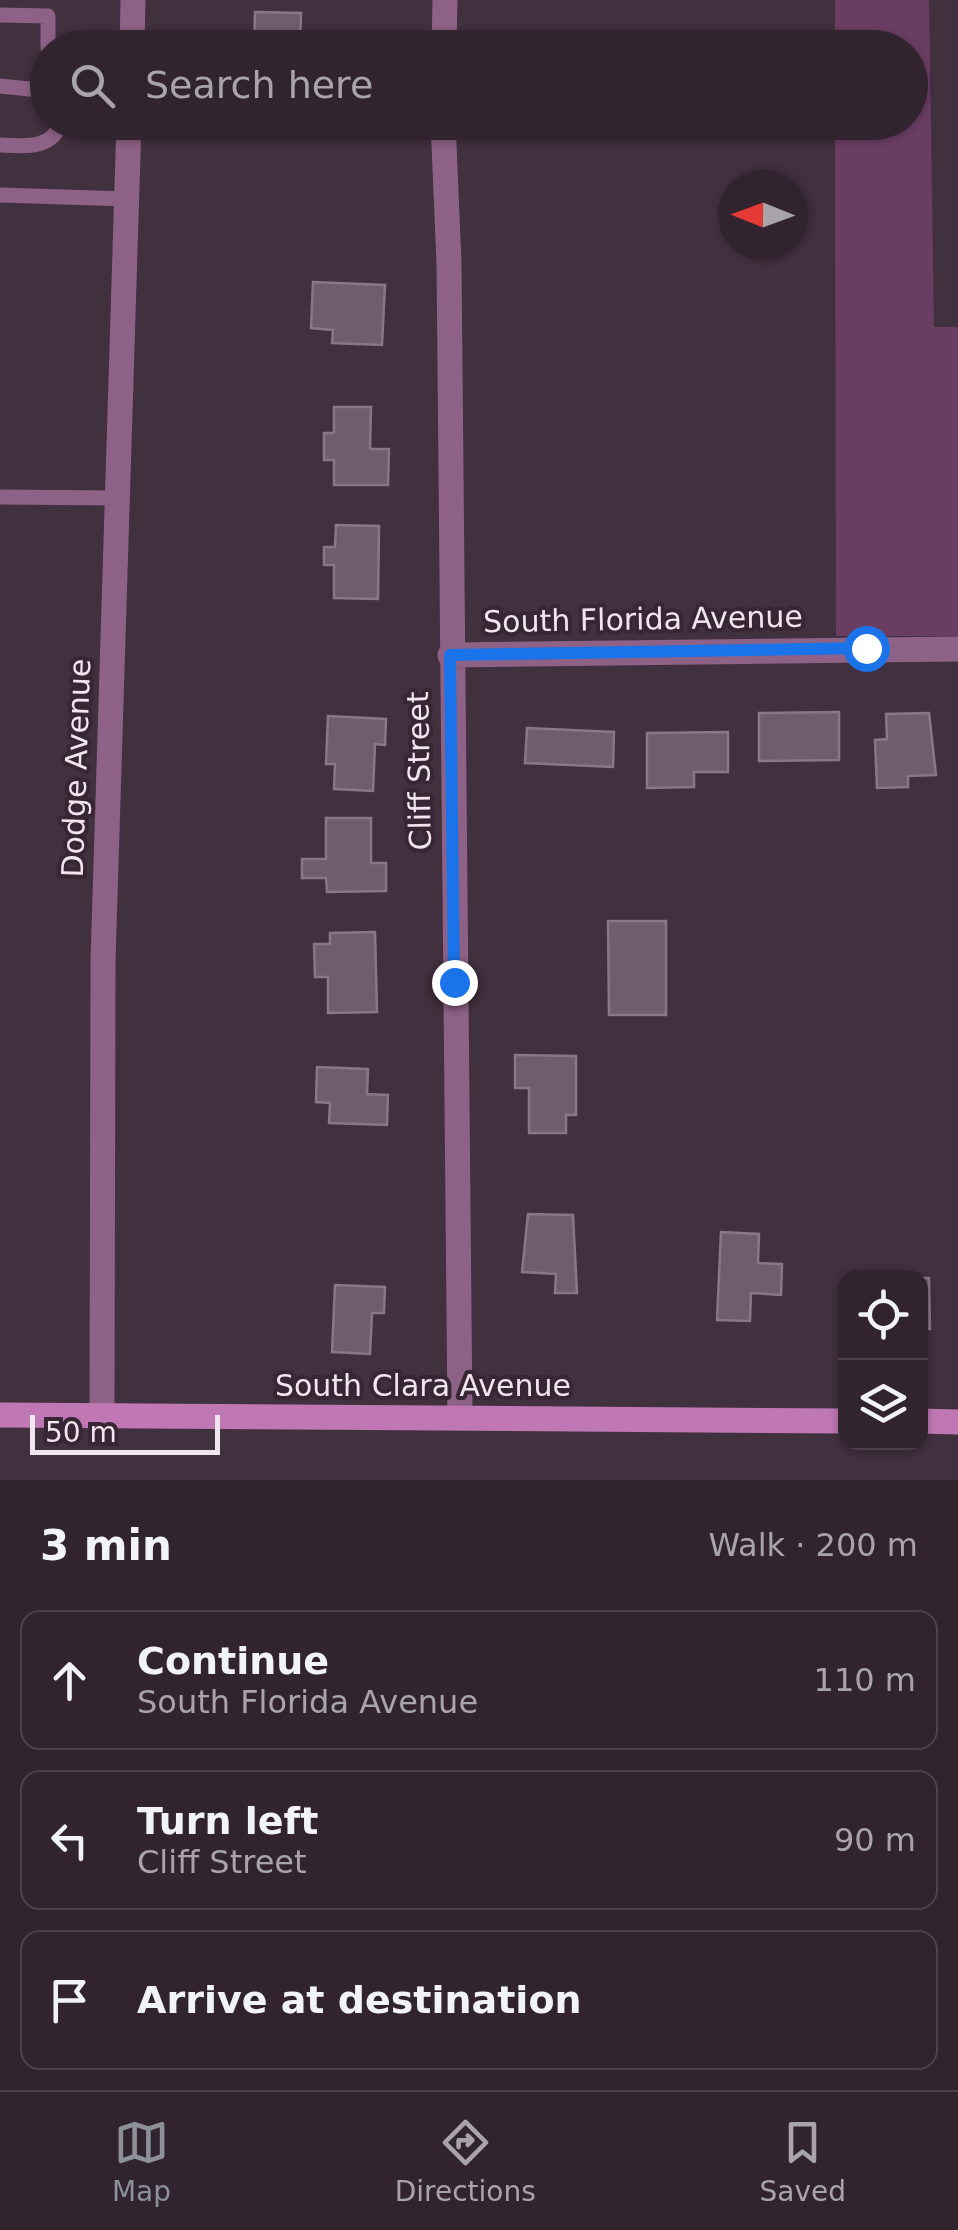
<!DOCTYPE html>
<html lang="en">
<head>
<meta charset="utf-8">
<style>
  :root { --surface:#31242e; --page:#3d303a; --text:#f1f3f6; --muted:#a8a4aa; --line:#4c414a; --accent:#8c9099 }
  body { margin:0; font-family:"DejaVu Sans",sans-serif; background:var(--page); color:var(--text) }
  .controls { position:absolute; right:30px; bottom:30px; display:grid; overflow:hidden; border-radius:20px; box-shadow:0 2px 8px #0004 }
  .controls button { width:90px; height:90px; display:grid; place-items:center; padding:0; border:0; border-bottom:2px solid var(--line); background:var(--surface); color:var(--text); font:50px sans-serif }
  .compass { position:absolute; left:718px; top:170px; width:90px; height:90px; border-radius:50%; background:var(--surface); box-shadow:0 2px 8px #0004; rotate:271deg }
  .scale { position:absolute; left:30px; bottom:25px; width:190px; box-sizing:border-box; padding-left:10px; border:5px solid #f1e5ee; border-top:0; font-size:28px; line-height:35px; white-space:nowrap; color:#f1e5ee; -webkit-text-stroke:8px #372634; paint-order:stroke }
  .stop { position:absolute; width:30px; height:30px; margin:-22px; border:8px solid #1a73e8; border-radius:50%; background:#fff }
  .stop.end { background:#1a73e8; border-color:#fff; box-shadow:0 2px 10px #0008 }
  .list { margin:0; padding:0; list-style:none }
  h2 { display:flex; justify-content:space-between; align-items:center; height:130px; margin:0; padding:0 40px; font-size:42px }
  h2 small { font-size:32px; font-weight:400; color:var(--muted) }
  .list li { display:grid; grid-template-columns:65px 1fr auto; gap:30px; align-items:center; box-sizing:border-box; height:140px; margin:0 20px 20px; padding:0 20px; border:2px solid var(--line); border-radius:20px }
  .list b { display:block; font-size:38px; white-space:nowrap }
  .list p { margin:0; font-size:32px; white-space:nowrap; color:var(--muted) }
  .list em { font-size:32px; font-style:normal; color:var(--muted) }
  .icon { flex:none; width:55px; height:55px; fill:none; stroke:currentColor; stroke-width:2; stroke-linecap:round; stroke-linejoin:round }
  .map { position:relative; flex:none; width:958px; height:1480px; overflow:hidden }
  .search { position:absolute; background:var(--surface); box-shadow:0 2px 8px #0004; left:30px; right:30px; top:30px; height:110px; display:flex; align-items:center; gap:25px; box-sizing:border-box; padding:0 35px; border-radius:55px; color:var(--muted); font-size:38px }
  .sheet { height:610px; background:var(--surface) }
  nav { display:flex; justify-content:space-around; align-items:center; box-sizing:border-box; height:140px; border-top:2px solid var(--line); background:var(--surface); font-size:28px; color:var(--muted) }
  nav a { display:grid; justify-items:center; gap:5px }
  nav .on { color:var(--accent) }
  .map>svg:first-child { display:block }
  .green { fill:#6a3e63 }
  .building { fill:#705d6c; stroke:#8a7686; stroke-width:2.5 }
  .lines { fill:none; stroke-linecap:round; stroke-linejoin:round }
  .lane { stroke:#8e6286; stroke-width:15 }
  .street { stroke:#8e6286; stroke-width:25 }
  .secondary { stroke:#bf78b3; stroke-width:25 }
  .route { stroke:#1a73e8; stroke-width:12 }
  .labels { text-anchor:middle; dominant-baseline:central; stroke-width:8; stroke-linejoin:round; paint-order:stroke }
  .street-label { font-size:30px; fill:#f1e5ee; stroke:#372634 }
</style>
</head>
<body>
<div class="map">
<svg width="958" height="1480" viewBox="0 0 958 1480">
  <rect width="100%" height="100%" fill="#41303e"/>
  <path class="green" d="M 835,0 L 929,0 L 934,327 L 958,327 L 958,636 L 836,636 L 835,123 L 910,122 L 910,48 L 835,47 Z"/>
  <path class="building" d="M 255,12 L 301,13 L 300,48 L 254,48 Z
    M 253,122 L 299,122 L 299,138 L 253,137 Z
    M 313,282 L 385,285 L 382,345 L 332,343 L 333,330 L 311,328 Z
    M 334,407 L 371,407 L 370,449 L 389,449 L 388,485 L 334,485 L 334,460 L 324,460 L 324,433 L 334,433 Z
    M 336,525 L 379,526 L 378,599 L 334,598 L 334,565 L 324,565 L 324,547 L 335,547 Z
    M 839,712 L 839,760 L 759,761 L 759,713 Z
    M 929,713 L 936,775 L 908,776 L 908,787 L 877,788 L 875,740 L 887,739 L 886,714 Z
    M 328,716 L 386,719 L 385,745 L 375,744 L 373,791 L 334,789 L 335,764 L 326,764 Z
    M 527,728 L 614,732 L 613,767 L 525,763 Z
    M 728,732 L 728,772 L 694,772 L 694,787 L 647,788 L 647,733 Z
    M 326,818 L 371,818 L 371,863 L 386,863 L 386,891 L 327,892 L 326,878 L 302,878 L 302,859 L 326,859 Z
    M 608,921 L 666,921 L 666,1015 L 609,1015 Z
    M 375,932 L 377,1012 L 328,1013 L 328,977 L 315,977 L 314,944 L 330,944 L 330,933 Z
    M 515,1055 L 576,1056 L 576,1115 L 566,1115 L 566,1133 L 529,1133 L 529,1088 L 515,1088 Z
    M 317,1067 L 368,1069 L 367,1094 L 388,1095 L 387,1125 L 329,1123 L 330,1103 L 316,1102 Z
    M 528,1214 L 573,1215 L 577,1293 L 555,1293 L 556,1274 L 522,1272 Z
    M 721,1232 L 759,1234 L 758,1263 L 782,1264 L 781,1295 L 751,1293 L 750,1321 L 717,1320 Z
    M 920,1278 L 929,1278 L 930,1329 L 920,1329 Z
    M 335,1285 L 385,1287 L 384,1313 L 372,1313 L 370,1354 L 332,1352 Z"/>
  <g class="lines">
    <path class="lane" d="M 0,15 L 48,16 L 48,48
      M 0,86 L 48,91
      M 0,145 C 24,146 53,150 61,122
      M 0,195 L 127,199
      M 0,497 L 118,498"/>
    <path class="street" d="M 132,48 L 133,0
      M 444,48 L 445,0
      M 443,122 L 449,262 L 460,1418
      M 450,655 L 958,649
      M 102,1415 L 103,961 L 129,122"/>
    <path class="secondary" d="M 0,1415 L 846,1421
      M 920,1421 L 958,1422"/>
  </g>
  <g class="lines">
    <path class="route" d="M 454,982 L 450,655 L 866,648"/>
  </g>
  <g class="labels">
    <g class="street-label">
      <text transform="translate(643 619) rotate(-1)">South Florida Avenue</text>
      <text transform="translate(76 768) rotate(-88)">Dodge Avenue</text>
      <text transform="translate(419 771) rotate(-91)">Cliff Street</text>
      <text x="423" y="1385">South Clara Avenue</text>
    </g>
  </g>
</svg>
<div class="controls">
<button><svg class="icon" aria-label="locate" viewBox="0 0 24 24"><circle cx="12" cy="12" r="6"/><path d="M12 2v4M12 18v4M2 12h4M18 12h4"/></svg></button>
<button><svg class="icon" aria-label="layers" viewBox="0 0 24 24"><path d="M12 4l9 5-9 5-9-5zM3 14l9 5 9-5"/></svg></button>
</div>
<svg class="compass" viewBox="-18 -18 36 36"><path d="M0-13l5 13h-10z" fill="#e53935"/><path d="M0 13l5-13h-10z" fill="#a8a4aa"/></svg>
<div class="scale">50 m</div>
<div class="stop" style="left:866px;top:648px"></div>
<div class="stop end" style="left:454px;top:982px"></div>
<div class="search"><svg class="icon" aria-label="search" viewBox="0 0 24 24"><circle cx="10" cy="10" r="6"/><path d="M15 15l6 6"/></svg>Search here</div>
</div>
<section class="sheet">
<h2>3 min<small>Walk · 200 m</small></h2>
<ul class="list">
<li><svg class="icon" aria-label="ahead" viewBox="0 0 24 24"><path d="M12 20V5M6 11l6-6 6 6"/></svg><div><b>Continue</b><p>South Florida Avenue</p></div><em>110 m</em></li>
<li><svg class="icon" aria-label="left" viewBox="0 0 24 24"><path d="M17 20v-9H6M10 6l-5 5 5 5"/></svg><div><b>Turn left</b><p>Cliff Street</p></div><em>90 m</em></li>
<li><svg class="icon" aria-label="arrive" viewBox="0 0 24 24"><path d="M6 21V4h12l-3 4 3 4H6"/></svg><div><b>Arrive at destination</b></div></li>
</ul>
</section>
<nav>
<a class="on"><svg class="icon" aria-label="map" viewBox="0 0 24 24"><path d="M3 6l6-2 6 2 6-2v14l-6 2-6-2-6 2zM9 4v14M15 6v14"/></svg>Map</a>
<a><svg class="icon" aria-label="directions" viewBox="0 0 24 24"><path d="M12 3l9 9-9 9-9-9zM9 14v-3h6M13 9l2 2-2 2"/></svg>Directions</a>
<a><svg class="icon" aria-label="saved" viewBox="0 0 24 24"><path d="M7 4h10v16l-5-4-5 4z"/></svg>Saved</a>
</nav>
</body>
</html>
